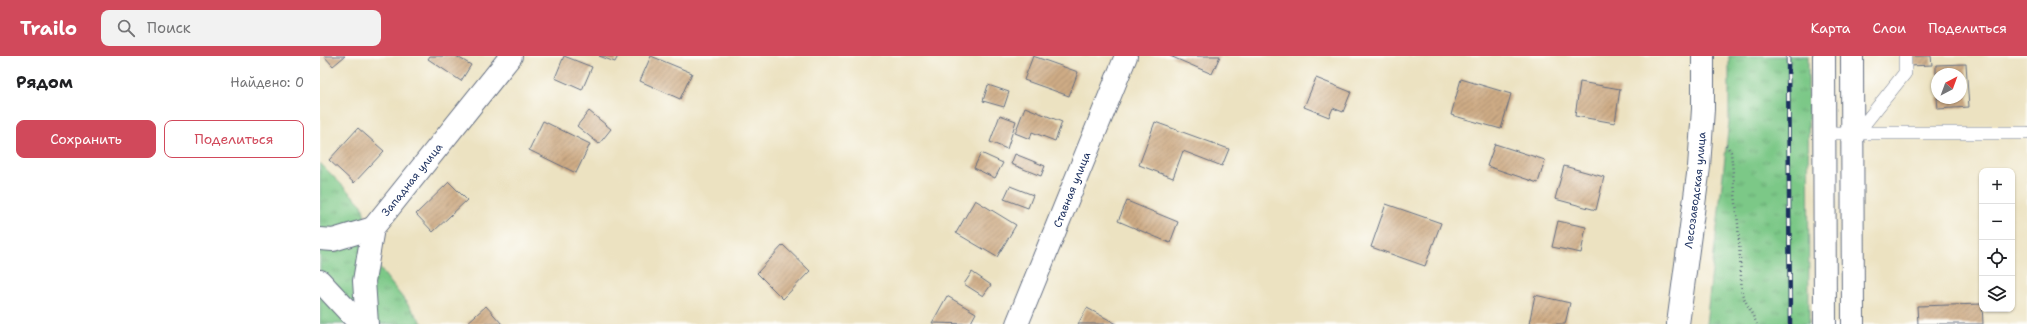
<!DOCTYPE html>
<html lang="ru">
<head>
<meta charset="utf-8">
<style>
  :root { --surface:#fff; --page:#f2f2f2; --text:#202124; --muted:#757577; --line:#e0e0e0; --accent:#d1495b }
  body { margin:0; font-family:"Shantell Sans",sans-serif; background:var(--page); color:var(--text) }
  .controls { position:absolute; right:12px; bottom:12px; display:grid; overflow:hidden; border-radius:8px; box-shadow:0 1px 3px #0004 }
  .controls button { width:36px; height:36px; display:grid; place-items:center; padding:0; border:0; border-bottom:1px solid var(--line); background:var(--surface); color:var(--text); font:20px sans-serif }
  .compass { position:absolute; left:1611px; top:12px; width:36px; height:36px; border-radius:50%; background:var(--surface); box-shadow:0 1px 3px #0004; rotate:41deg }
  .list { margin:0; padding:0; list-style:none }
  h2 { display:flex; justify-content:space-between; align-items:center; height:52px; margin:0; padding:0 16px; font-size:17px }
  h2 small { font-size:13px; font-weight:400; color:var(--muted) }
  .actions { display:flex; gap:8px; padding:12px 16px }
  .actions a { flex:1; padding:9px 0; border:1px solid var(--accent); border-radius:8px; text-align:center; font-size:14px; color:var(--accent) }
  .actions .main { background:var(--accent); color:#fff }
  .icon { flex:none; width:22px; height:22px; fill:none; stroke:currentColor; stroke-width:2; stroke-linecap:round; stroke-linejoin:round }
  .map { position:relative; flex:none; width:1707px; height:268px; overflow:hidden }
  header { display:flex; align-items:center; gap:24px; box-sizing:border-box; height:56px; padding:0 20px; background:var(--accent); color:#fff }
  header strong { font-size:19px }
  nav { display:flex; gap:22px; margin-inline-start:auto; font-size:14px }
  .search { width:280px; height:36px; background:var(--page); display:flex; align-items:center; gap:10px; box-sizing:border-box; padding:0 14px; border-radius:8px; color:var(--muted); font-size:15px }
  main { display:flex }
  aside { flex:1; background:var(--surface) }
  .map>svg:first-child { display:block }
  .grass { fill:url(#grass-tufts); stroke:#4c7c72 }
  .building { fill:url(#building-hatch) }
  .lines { fill:none; stroke-linecap:round; stroke-linejoin:round }
  .service-casing { stroke:#646e81; stroke-width:14 }
  .minor-casing { stroke:#646e81; stroke-width:24 }
  .tertiary-casing { stroke:#646e81; stroke-width:24 }
  .primary-casing { stroke:#646e81; stroke-width:24 }
  .path { stroke:#646e81; stroke-width:2.5; stroke-dasharray:1 3; stroke-linecap:butt }
  .service { stroke:#fff; stroke-width:13 }
  .minor { stroke:#fff; stroke-width:22 }
  .tertiary { stroke:#fff; stroke-width:22 }
  .primary { stroke:#fff; stroke-width:22 }
  .rail-casing { stroke:#1b2f5e; stroke-width:4.5 }
  .rail { stroke:#fdfcf7; stroke-width:3; stroke-dasharray:9; stroke-linecap:butt }
  .labels { text-anchor:middle; dominant-baseline:central; stroke-width:3; stroke-linejoin:round; paint-order:stroke }
  .street-label { font-size:11px; fill:#1b2f5e; stroke:#fdfcf7 }
</style>
</head>
<body>
<header>
<strong>Trailo</strong>
<div class="search"><svg class="icon" aria-label="search" viewBox="0 0 24 24"><circle cx="10" cy="10" r="6"/><path d="M15 15l6 6"/></svg>Поиск</div>
<nav><a>Карта</a><a>Слои</a><a>Поделиться</a></nav>
</header>
<main>
<aside>
<h2>Рядом<small>Найдено: 0</small></h2>
<ul class="list">
</ul>
<div class="actions"><a class="main">Сохранить</a><a>Поделиться</a></div>
</aside>
<div class="map">
<svg width="1707" height="268" viewBox="0 0 1707 268">
  <defs>
    <pattern id="grass-tufts" width="24" height="20" patternUnits="userSpaceOnUse"><rect width="24" height="20" fill="#7cc887"/><path d="M3 7l-1-3M5 7V3M7 7l1-3M15 17l-1-3M17 17v-4M19 17l1-3" fill="none" stroke="#65a372"/></pattern>
    <pattern id="building-hatch" width="6" height="6" patternUnits="userSpaceOnUse"><rect width="6" height="6" fill="#ceab85"/><path d="M-1 1l2-2M0 6l6-6M5 7l2-2" fill="none" stroke="#a68c70"/></pattern>
  </defs>
  <rect width="100%" height="100%" fill="#fdfcf7"/>
  <filter id="ink" filterUnits="userSpaceOnUse"><feTurbulence type="fractalNoise" baseFrequency=".025" numOctaves="2"/><feDisplacementMap in="SourceGraphic" scale="8" xChannelSelector="R" yChannelSelector="G"/><feConvolveMatrix kernelMatrix="1 2 1 2 8 2 1 2 1" color-interpolation-filters="sRGB"/></filter>
  <filter id="wash" filterUnits="userSpaceOnUse"><feTurbulence type="fractalNoise" baseFrequency=".012" numOctaves="4" result="noise"/><feDisplacementMap in="SourceGraphic" scale="16" xChannelSelector="R" yChannelSelector="G"/><feGaussianBlur stdDeviation="0.9" result="paint"/><feColorMatrix in="noise" values="0 0 0 0 0 0 0 0 0 0 0 0 0 0 0 0 0 1.4 0 .05"/><feComposite in="paint" operator="in"/></filter>
  <g filter="url(#wash)">
    <rect width="100%" height="100%" fill="#ece2c1"/>
    <path class="grass" d="M 1409,0 L 1488,0 L 1489,268 L 1386,268 L 1409,66 Z
      M 0,107 L 42,149 L 57,209 L 103,268 L 0,268 Z"/>
    <g id="blocks">
      <path class="building" d="M 4,0 L 25,0 L 13,10 Z
        M 110,0 L 136,0 L 151,9 L 141,25 L 108,3 Z
        M 244,0 L 272,11 L 262,34 L 235,22 Z
        M 279,0 L 298,0 L 295,6 Z
        M 331,0 L 372,17 L 360,43 L 320,25 Z
        M 713,0 L 758,16 L 749,40 L 704,24 Z
        M 850,0 L 900,0 L 892,18 Z
        M 1587,0 L 1611,0 L 1612,9 L 1588,10 Z
        M 1646,8 L 1649,51 L 1618,53 L 1617,42 L 1641,42 L 1641,18 L 1616,18 L 1616,9 Z
        M 996,22 L 1031,36 L 1023,56 L 1013,52 L 1009,61 L 984,51 Z
        M 1141,23 L 1191,38 L 1181,73 L 1131,59 Z
        M 1260,26 L 1300,33 L 1295,67 L 1255,60 Z
        M 668,29 L 689,36 L 684,51 L 663,45 Z
        M 705,51 L 742,66 L 735,85 L 712,76 L 710,83 L 695,77 Z
        M 269,55 L 291,73 L 279,88 L 257,70 Z
        M 680,59 L 696,65 L 687,93 L 670,86 Z
        M 223,65 L 270,88 L 256,117 L 209,94 Z
        M 835,66 L 909,93 L 902,110 L 863,95 L 853,122 L 819,109 Z
        M 38,72 L 64,95 L 34,127 L 9,104 Z
        M 1175,88 L 1225,104 L 1218,127 L 1167,110 Z
        M 661,97 L 683,107 L 675,122 L 654,112 Z
        M 695,98 L 725,110 L 721,120 L 691,108 Z
        M 1244,110 L 1284,121 L 1276,154 L 1235,143 Z
        M 129,126 L 147,144 L 113,176 L 96,158 Z
        M 690,130 L 713,139 L 708,152 L 684,143 Z
        M 655,144 L 696,169 L 677,201 L 636,177 Z
        M 807,145 L 858,166 L 850,187 L 798,165 Z
        M 1066,148 L 1121,167 L 1105,210 L 1051,191 Z
        M 1238,165 L 1266,171 L 1261,197 L 1232,191 Z
        M 463,189 L 490,215 L 463,243 L 437,217 Z
        M 652,216 L 671,229 L 663,240 L 644,228 Z
        M 1215,239 L 1250,247 L 1245,268 L 1209,268 Z
        M 627,240 L 656,257 L 650,268 L 612,267 Z
        M 1662,248 L 1663,268 L 1598,268 L 1597,250 Z
        M 166,250 L 182,268 L 146,268 Z
        M 767,252 L 797,268 L 758,268 Z"/>
    </g>
  </g>
  <g filter="url(#ink)">
    <use href="#blocks" fill-opacity="0" stroke="#646e81" stroke-width="1"/>
    <g class="lines">
      <g class="service-casing">
        <path id="service" d="M 1504,77 L 1707,77
          M 1537,77 L 1585,17 L 1585,0"/>
      </g>
      <g class="minor-casing">
        <g id="minor">
          <path d="M 0,183 L 13,184 L 53,172"/>
          <path d="M 0,225 L 40,268"/>
          <path id="s1" d="M 47,268 L 44,225 L 53,172 L 191,0"/>
          <path id="s2" d="M 697,268 L 806,0"/>
        </g>
      </g>
      <g class="tertiary-casing">
        <g id="tertiary">
          <path id="s3" d="M 1358,268 L 1379,111 L 1383,53 L 1383,0"/>
        </g>
      </g>
      <g class="primary-casing">
        <path id="primary" d="M 1504,0 L 1505,268
          M 1532,0 L 1533,268"/>
      </g>
      <path class="path" d="M 1406,89 L 1411,96 L 1418,168 L 1422,238 L 1437,268"/>
      <use href="#service" class="service"/>
      <use href="#minor" class="minor"/>
      <use href="#tertiary" class="tertiary"/>
      <use href="#primary" class="primary"/>
      <g class="rail-casing">
        <path id="rail" d="M 1468,0 L 1470,268"/>
      </g>
      <use href="#rail" class="rail"/>
    </g>
  </g>
  <g class="labels">
    <g class="street-label">
      <text stroke="none"><textPath href="#s1" startOffset="159">Западная улица</textPath></text>
      <text stroke="none"><textPath href="#s2" startOffset="145">Ставная улица</textPath></text>
      <text stroke="none"><textPath href="#s3" startOffset="135">Лесозаводская улица</textPath></text>
    </g>
  </g>
</svg>
<div class="controls">
<button>+</button>
<button>−</button>
<button><svg class="icon" aria-label="locate" viewBox="0 0 24 24"><circle cx="12" cy="12" r="6"/><path d="M12 2v4M12 18v4M2 12h4M18 12h4"/></svg></button>
<button><svg class="icon" aria-label="layers" viewBox="0 0 24 24"><path d="M12 4l9 5-9 5-9-5zM3 14l9 5 9-5"/></svg></button>
</div>
<svg class="compass" viewBox="-18 -18 36 36"><path d="M0-13l5 13h-10z" fill="#e53935"/><path d="M0 13l5-13h-10z" fill="#757577"/></svg>
</div>
</main>
</body>
</html>
